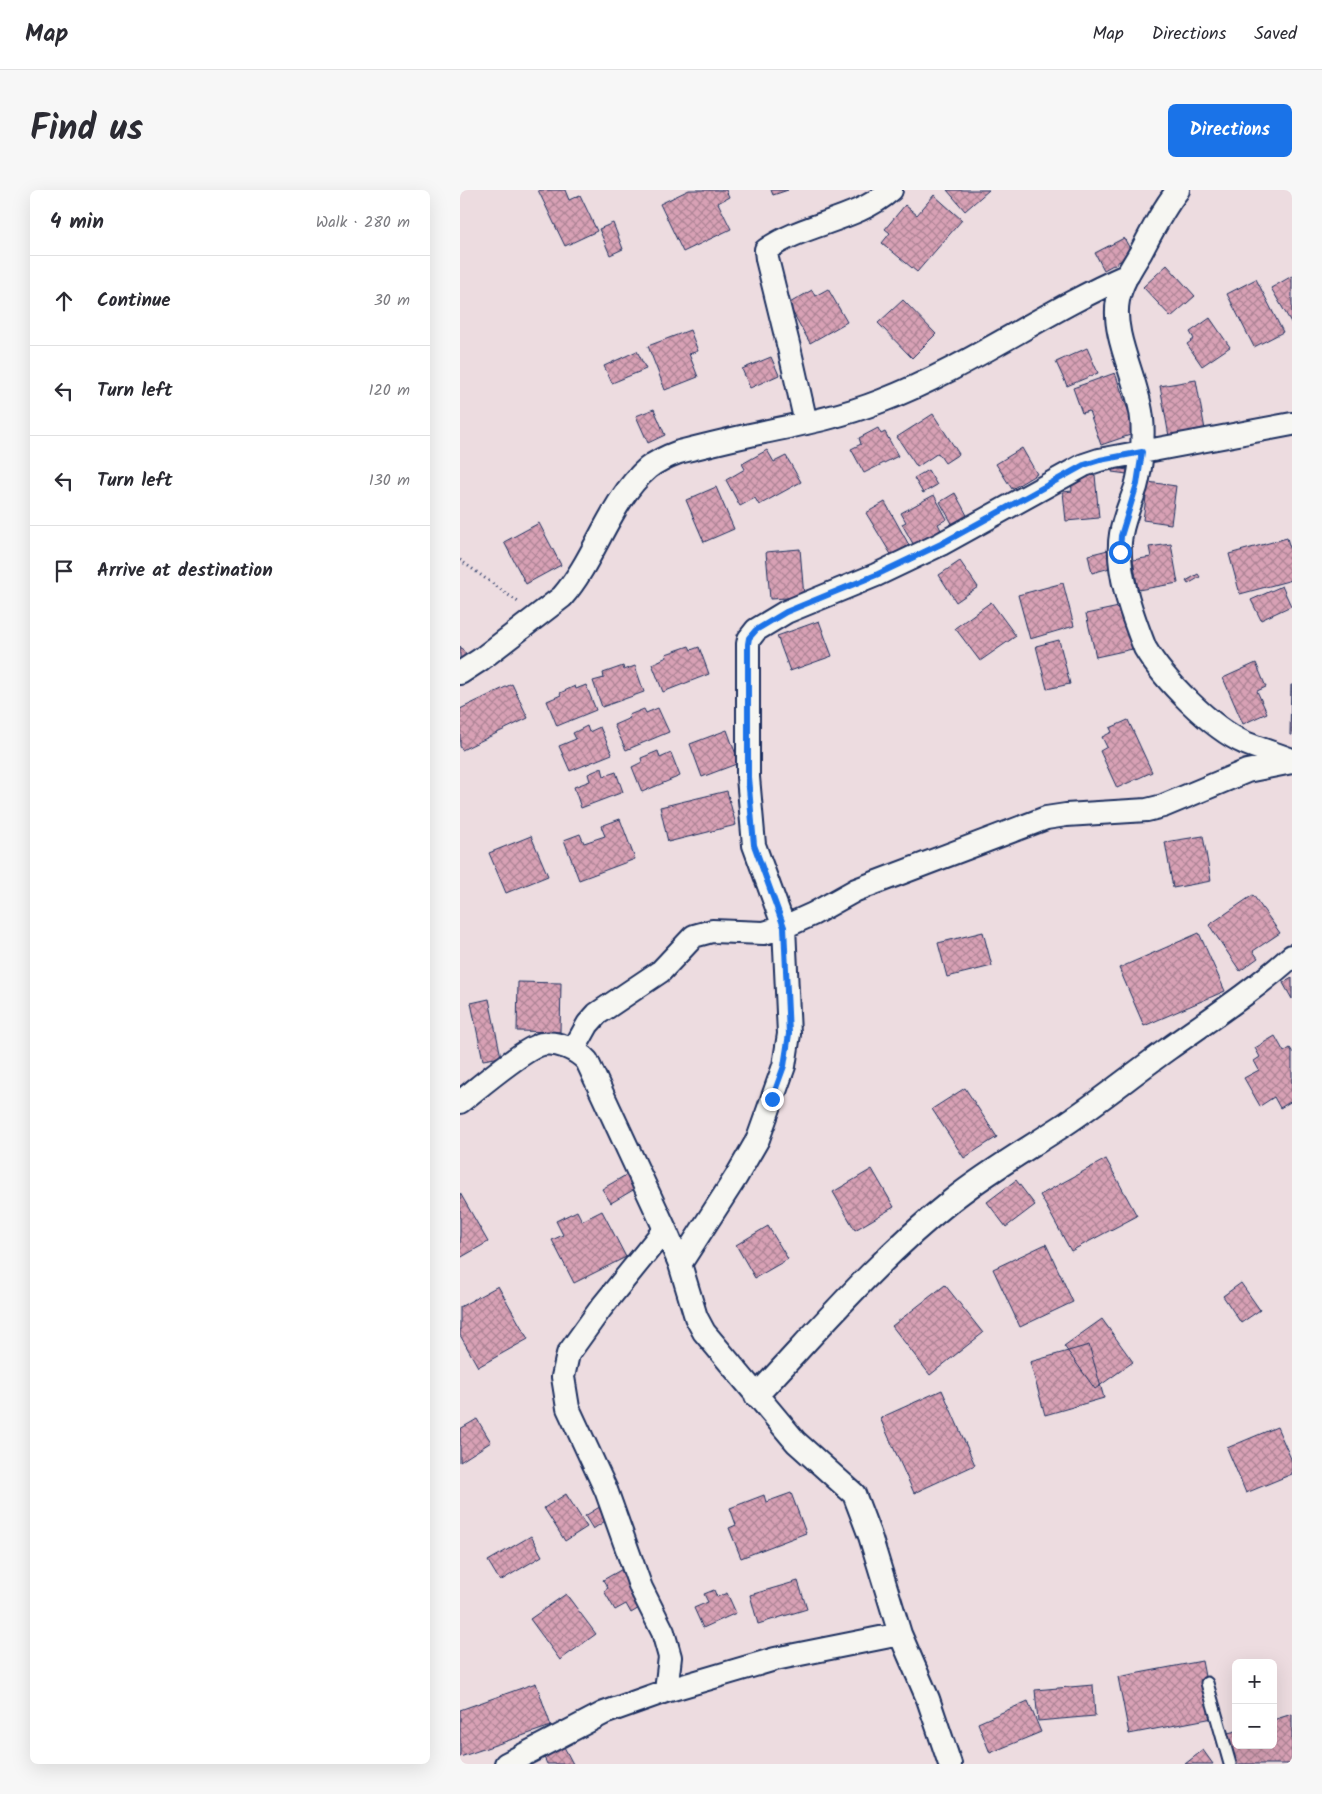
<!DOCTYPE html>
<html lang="en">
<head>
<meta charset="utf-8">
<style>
  :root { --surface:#fff; --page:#f7f7f7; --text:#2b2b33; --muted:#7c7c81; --line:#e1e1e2; --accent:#1a73e8 }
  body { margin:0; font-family:Kalam,sans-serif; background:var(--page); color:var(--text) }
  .controls { position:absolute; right:15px; bottom:15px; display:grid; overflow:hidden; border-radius:8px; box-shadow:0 5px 20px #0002 }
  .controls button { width:45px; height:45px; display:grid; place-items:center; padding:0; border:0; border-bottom:1px solid var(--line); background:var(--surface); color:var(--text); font:25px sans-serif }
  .stop { position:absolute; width:15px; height:15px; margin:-11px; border:4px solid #1a73e8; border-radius:50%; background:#fff }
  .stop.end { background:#1a73e8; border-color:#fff; box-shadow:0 1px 5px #0008 }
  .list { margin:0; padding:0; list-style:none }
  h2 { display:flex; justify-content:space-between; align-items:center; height:65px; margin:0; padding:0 20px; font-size:21px }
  h2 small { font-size:16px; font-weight:400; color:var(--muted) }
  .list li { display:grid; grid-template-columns:32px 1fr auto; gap:15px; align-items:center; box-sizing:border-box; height:90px; padding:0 20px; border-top:1px solid var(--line) }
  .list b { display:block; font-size:19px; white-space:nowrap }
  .list em { font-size:16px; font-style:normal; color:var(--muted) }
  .icon { flex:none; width:28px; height:28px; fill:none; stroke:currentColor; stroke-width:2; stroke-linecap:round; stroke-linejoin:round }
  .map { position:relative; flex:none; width:832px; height:1574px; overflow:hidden; border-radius:8px }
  header { display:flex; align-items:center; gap:30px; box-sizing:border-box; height:70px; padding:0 25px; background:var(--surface); border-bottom:1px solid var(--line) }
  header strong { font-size:24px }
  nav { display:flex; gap:28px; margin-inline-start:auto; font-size:18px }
  .intro { display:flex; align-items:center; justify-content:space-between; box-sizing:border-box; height:120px; padding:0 30px }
  h1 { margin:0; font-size:35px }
  .button { padding:12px 22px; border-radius:8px; background:var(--accent); color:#fff; font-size:18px; font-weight:700 }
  main { display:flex; gap:30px; padding:0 30px }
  aside { flex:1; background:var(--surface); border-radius:8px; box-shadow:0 5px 20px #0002 }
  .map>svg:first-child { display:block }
  .building { fill:url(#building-cross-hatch); stroke:#1b2f5e }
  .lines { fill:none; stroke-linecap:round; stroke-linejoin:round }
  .lane-casing { stroke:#1b2f5e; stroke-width:15 }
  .street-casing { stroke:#1b2f5e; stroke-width:26 }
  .path { stroke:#1b2f5e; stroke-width:3; stroke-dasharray:1 4; stroke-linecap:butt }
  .lane { stroke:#f6f6f2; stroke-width:11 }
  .street { stroke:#f6f6f2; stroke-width:22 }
  .route { stroke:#1a73e8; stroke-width:6 }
</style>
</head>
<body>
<header>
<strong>Map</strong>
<nav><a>Map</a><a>Directions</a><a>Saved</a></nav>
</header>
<div class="intro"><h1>Find us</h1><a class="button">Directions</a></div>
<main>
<aside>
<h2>4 min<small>Walk · 280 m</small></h2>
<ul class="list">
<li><svg class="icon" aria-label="ahead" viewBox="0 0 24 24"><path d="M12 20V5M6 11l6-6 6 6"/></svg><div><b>Continue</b></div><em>30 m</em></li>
<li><svg class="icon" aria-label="left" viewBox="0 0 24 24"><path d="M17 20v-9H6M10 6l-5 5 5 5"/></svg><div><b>Turn left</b></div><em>120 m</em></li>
<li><svg class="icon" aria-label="left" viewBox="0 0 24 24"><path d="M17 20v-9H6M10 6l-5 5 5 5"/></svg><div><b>Turn left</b></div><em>130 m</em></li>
<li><svg class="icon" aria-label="arrive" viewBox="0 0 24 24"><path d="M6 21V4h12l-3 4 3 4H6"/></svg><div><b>Arrive at destination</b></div></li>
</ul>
</aside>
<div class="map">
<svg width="832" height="1574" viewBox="0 0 832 1574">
  <defs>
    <pattern id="building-cross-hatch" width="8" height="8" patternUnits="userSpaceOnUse" patternTransform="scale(1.25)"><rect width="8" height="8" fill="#d8a1b5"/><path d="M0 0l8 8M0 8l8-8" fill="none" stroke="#ae8496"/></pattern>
  </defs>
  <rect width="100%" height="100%" fill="#eddce0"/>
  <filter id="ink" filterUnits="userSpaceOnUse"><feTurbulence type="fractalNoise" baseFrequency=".02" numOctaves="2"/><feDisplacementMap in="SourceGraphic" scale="10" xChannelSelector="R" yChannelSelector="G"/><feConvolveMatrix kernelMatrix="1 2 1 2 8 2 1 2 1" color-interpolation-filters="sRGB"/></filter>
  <g filter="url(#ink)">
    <path class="building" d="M 78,0 L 105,0 L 109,10 L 120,5 L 137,41 L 105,56 Z
      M 229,0 L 266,0 L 269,7 L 258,13 L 271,39 L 223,62 L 200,14 Z
      M 311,0 L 328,0 L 313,5 Z
      M 487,0 L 529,0 L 505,21 Z
      M 474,5 L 502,30 L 457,82 L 422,53 L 430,43 L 425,39 L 445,15 L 457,25 Z
      M 153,33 L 163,59 L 150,65 L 139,39 Z
      M 664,48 L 673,64 L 644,80 L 635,63 Z
      M 707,75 L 735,106 L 711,127 L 683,97 Z
      M 832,86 L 832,134 L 811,98 Z
      M 796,89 L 823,142 L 794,157 L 767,104 Z
      M 368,99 L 387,132 L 350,153 L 328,114 L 352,100 L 355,106 Z
      M 443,110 L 476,144 L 452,168 L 418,133 Z
      M 750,128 L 770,157 L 742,176 L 727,154 L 734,149 L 730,142 Z
      M 230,140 L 238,161 L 229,164 L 238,187 L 205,200 L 188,156 Z
      M 627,158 L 638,183 L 607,196 L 596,172 Z
      M 177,161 L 186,179 L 152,193 L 144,176 Z
      M 311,167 L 319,185 L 290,198 L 282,179 Z
      M 655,183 L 676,243 L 641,255 L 629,221 L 622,223 L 613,198 Z
      M 736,190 L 746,245 L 710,252 L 700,196 Z
      M 194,219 L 205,245 L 188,253 L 176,226 Z
      M 473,224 L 499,264 L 485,273 L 478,263 L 457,277 L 437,247 Z
      M 418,238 L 421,244 L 425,242 L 438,266 L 404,283 L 391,259 L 401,254 L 399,248 Z
      M 562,258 L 577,284 L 552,299 L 536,274 Z
      M 307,260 L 314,272 L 326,266 L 341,292 L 299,315 L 295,308 L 280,316 L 266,290 L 285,279 L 282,274 Z
      M 653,278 L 668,280 L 667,284 L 652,282 Z
      M 468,280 L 477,295 L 463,303 L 454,288 Z
      M 635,285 L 639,328 L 606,331 L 603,302 L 612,301 L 611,288 Z
      M 688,292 L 716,296 L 711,334 L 683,330 Z
      M 256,297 L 274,339 L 244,352 L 226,310 Z
      M 495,303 L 509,329 L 494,337 L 480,312 Z
      M 474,305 L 487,329 L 478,334 L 484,346 L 457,361 L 442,334 L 446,332 L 441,323 Z
      M 425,312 L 449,355 L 432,366 L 406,323 Z
      M 79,333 L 101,375 L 66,394 L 44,352 Z
      M 827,348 L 832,365 L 832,390 L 780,404 L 769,364 Z
      M 711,354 L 718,393 L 678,400 L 673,370 L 691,367 L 689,357 Z
      M 340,359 L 344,407 L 310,409 L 306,362 Z
      M 652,359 L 657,376 L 632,383 L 628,365 Z
      M 500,371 L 518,397 L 496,412 L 479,385 Z
      M 738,384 L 740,387 L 728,394 L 726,391 Z
      M 603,393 L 614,436 L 570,449 L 558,405 Z
      M 822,396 L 831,416 L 801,430 L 791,410 Z
      M 531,412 L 556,446 L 520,471 L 495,438 Z
      M 668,415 L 677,458 L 636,467 L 626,424 Z
      M 359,431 L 372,466 L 330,481 L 317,446 Z
      M 599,450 L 610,494 L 587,499 L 576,456 Z
      M 0,456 L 9,469 L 0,476 Z
      M 229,456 L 231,460 L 239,457 L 249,484 L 203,502 L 192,474 L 207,467 L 206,464 Z
      M 796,473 L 806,497 L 797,501 L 807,523 L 783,534 L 763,488 Z
      M 163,476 L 164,480 L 175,476 L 184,502 L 142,517 L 133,491 L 144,488 L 143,483 Z
      M 52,494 L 68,528 L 2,560 L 0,556 L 0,519 Z
      M 126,495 L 136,520 L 97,536 L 87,511 L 101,505 L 100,503 L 115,496 L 116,499 Z
      M 831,495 L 832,495 L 832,545 L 830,545 Z
      M 198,518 L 209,542 L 166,560 L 154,535 L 170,528 L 169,525 L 184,519 L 186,523 Z
      M 668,530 L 692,582 L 657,598 L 640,561 L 647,557 L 642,547 L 652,542 L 650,538 Z
      M 127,536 L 129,542 L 140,537 L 152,564 L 110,581 L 99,556 L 116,549 L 113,543 Z
      M 267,540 L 279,573 L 242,587 L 230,554 Z
      M 198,561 L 200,568 L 211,563 L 220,586 L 182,602 L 172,577 L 182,572 L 181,568 Z
      M 142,578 L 144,586 L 156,582 L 163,602 L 121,618 L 114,597 L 130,591 L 128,584 Z
      M 267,601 L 276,635 L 208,652 L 200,617 Z
      M 160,629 L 175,669 L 119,690 L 104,650 L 120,644 L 124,653 L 145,646 L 141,636 Z
      M 71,646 L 88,686 L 46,703 L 29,663 Z
      M 743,646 L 751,691 L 713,698 L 705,652 Z
      M 793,705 L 820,743 L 793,761 L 798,768 L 780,781 L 749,735 Z
      M 523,742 L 532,776 L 487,787 L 478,753 Z
      M 739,743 L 765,801 L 684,836 L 659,778 Z
      M 832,788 L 832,809 L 823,793 Z
      M 58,792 L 101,793 L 100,842 L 57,841 Z
      M 29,809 L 41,867 L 23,870 L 11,813 Z
      M 815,846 L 824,862 L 830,858 L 832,861 L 832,911 L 820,918 L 814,907 L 800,916 L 784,888 L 799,880 L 794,871 L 800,867 L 795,858 Z
      M 505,898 L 537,947 L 504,968 L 472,919 Z
      M 646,969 L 677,1026 L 611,1061 L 580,1005 Z
      M 412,979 L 434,1017 L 395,1040 L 373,1002 Z
      M 171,982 L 180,996 L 151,1013 L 142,999 Z
      M 556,990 L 575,1015 L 546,1037 L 527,1012 Z
      M 0,1003 L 28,1052 L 0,1068 Z
      M 117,1021 L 122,1031 L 142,1021 L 166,1067 L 114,1093 L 92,1050 L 103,1045 L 96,1031 Z
      M 308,1036 L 328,1069 L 295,1088 L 276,1055 Z
      M 586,1054 L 613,1112 L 560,1137 L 533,1079 Z
      M 781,1093 L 800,1120 L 781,1133 L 763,1106 Z
      M 485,1095 L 523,1143 L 470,1185 L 432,1136 Z
      M 38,1096 L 68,1149 L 18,1177 L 0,1145 L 0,1117 Z
      M 642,1129 L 673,1172 L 635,1199 L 604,1156 Z
      M 629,1155 L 644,1208 L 585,1225 L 570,1172 Z
      M 482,1200 L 515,1275 L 454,1303 L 420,1228 Z
      M 17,1229 L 31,1252 L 0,1272 L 0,1239 Z
      M 817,1237 L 832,1271 L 832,1284 L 786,1303 L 767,1258 Z
      M 331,1303 L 346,1343 L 281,1368 L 269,1338 L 276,1335 L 270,1318 L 304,1305 L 306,1312 Z
      M 106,1304 L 127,1337 L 105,1351 L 84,1318 Z
      M 154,1308 L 162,1320 L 133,1339 L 125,1326 Z
      M 71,1346 L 82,1366 L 40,1391 L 28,1371 Z
      M 173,1373 L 194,1409 L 171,1423 L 166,1414 L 155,1420 L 144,1401 L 148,1398 L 143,1390 Z
      M 338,1391 L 347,1419 L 298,1434 L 290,1405 Z
      M 254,1400 L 257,1407 L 267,1403 L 276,1423 L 243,1438 L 234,1418 L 248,1412 L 244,1404 Z
      M 106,1404 L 136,1444 L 100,1470 L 70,1429 Z
      M 742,1471 L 753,1528 L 669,1544 L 658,1487 Z
      M 76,1493 L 91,1536 L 0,1567 L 0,1520 Z
      M 633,1495 L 635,1526 L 578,1531 L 575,1500 Z
      M 568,1511 L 581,1542 L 530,1563 L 518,1533 Z
      M 832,1524 L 832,1574 L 773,1574 L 764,1544 L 776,1541 L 776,1555 L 813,1555 L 813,1530 Z
      M 103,1555 L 113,1574 L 87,1574 L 83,1565 Z
      M 743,1560 L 753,1574 L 725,1574 Z"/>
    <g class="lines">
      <g class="lane-casing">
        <path id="lane" d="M 747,1493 L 770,1574"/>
      </g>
      <g class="street-casing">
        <path id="street" d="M 718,0 C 703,19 692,41 681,62 C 672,77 661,93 658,110 C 651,146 679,192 682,229 C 684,247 681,279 676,297 C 671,312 664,327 661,344 C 655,379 672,425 685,458 C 703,489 751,538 785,553 C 800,559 816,564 832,570
          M 346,233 L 330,162 L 307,69 L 306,60 C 344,33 396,31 431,0
          M 0,483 L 20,470 L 102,407 C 135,370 150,310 188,278 C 197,271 208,266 219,262 C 247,255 275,248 304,242 C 343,234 383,226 421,211 C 508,178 583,122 668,85
          M 114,859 L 128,834 L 137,824 L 201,781 L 234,746 L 252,741 L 304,743 L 324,737 L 353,724 L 396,700 L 586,628 L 606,625 L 687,620 L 703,616 L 787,581 L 832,572
          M 0,912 C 17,899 63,859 82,854 C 98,851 117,860 127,871 L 205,1039 L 220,1074 L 236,1127 L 244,1142 L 336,1252 L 394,1304 L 410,1346 L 440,1444 L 468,1509 L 490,1574
          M 205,1039 L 141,1118 L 108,1164 L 103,1187 L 108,1218 L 146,1300 L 181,1398 L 203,1442 L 210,1467 L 206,1501
          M 220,1074 L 276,987 L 298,949 L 324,876 L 329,844 L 324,737 L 294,655 L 288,587 L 288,454 L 289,449 L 296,440 L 326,422 L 416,385 L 481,354 L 624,275 L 639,270 L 832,234
          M 296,1206 C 359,1139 419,1068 491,1011 C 527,982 566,960 604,935 C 640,911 673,884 708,859 C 750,829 793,801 832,766
          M 46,1574 L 144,1523 L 206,1501 L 315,1469 L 440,1444"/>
      </g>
      <path class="path" d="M 0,370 L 58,412"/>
      <use href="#lane" class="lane"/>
      <use href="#street" class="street"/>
    </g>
  </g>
  <g class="lines" filter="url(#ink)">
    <path class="route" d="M 312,909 L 324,876 L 329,844 L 324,737 L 294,655 L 288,587 L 288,454 L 289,448 L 296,440 L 326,422 L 416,385 L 481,354 L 624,275 L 640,270 L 682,262 L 677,294 L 661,346 L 660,362"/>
  </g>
</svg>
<div class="controls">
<button>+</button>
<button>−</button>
</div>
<div class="stop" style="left:660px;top:362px"></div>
<div class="stop end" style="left:312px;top:909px"></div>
</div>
</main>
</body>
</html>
